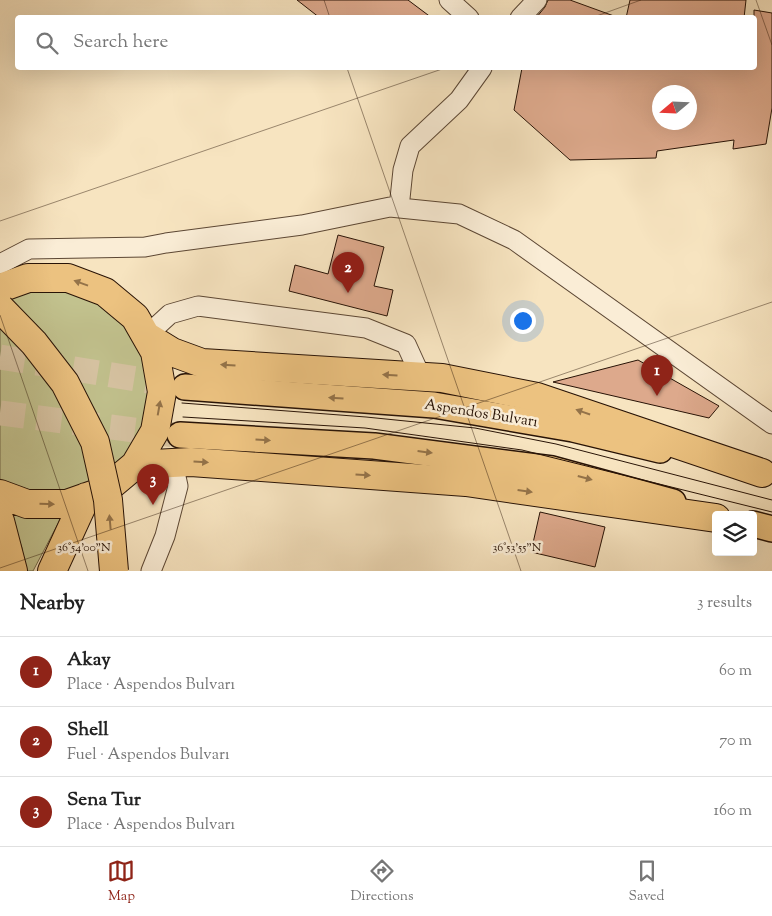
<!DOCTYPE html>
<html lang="en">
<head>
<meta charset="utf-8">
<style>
  :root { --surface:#fff; --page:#f2f2f2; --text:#222; --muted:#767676; --line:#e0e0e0; --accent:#8f2418 }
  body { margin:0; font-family:"Sorts Mill Goudy",serif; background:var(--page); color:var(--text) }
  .controls { position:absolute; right:15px; bottom:15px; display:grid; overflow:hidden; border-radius:5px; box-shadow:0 5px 20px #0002 }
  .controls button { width:45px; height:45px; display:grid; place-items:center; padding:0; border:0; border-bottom:1px solid var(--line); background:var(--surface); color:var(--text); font:25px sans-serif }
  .compass { position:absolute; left:652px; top:85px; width:45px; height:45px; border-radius:50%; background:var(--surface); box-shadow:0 5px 20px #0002; rotate:251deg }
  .you { position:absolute; left:522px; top:320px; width:18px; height:18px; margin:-12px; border:4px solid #fff; border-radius:50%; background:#1a73e8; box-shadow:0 0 0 8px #1a73e833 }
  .badge { display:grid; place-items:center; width:32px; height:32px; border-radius:50%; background:var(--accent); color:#fff; font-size:16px; font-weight:700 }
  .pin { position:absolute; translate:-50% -41px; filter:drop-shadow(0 1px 2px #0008) }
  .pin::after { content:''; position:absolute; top:26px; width:18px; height:15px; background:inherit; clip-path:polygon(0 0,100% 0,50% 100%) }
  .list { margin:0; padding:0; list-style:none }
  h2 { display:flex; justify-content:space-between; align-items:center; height:65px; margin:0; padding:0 20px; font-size:21px }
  h2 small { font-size:16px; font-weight:400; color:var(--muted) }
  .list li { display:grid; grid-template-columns:32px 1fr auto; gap:15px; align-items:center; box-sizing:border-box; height:70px; padding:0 20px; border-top:1px solid var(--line) }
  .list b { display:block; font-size:19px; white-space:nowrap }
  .list p { margin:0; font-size:16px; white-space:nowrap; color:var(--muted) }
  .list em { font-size:16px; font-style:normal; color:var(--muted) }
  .icon { flex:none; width:28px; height:28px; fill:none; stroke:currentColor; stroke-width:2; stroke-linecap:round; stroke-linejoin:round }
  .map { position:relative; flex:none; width:772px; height:571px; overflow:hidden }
  .search { position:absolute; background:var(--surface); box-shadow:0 5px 20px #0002; left:15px; right:15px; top:15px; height:55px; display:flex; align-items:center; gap:12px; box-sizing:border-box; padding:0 18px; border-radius:5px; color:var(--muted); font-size:19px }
  .sheet { height:275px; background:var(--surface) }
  nav { display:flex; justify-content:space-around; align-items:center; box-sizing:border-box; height:70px; border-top:1px solid var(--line); background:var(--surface); font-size:14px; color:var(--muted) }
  nav a { display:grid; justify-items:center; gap:2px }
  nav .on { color:var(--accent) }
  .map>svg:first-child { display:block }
  .green { fill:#c2c28e; stroke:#756a4a }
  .building { fill:#dda98c; stroke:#281306; fill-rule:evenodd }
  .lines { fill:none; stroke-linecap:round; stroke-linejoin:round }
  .major-tunnel { stroke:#d8c5a4; stroke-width:25; stroke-dasharray:25 12; stroke-linecap:butt }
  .minor-casing { stroke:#5c4734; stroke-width:21 }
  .major-casing { stroke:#281306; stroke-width:28 }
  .highway-casing { stroke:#281306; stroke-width:30 }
  .minor { stroke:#faedd6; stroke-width:19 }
  .major { stroke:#ecc280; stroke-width:25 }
  .highway { stroke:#ecc280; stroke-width:28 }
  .tram { stroke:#281306; stroke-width:1 }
  .highway-bridge-casing { stroke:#281306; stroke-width:30; stroke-linecap:butt }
  .highway-bridge { stroke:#ecc280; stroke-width:28 }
  .oneway { fill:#947349 }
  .ticks { fill:none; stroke:#281306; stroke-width:1; stroke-opacity:0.45 }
  .labels { text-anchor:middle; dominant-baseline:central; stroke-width:5; stroke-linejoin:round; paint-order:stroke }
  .street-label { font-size:15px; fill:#281306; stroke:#faedd6 }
  .ticks-label { font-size:12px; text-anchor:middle; fill:#281306; stroke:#faedd6; stroke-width:5; stroke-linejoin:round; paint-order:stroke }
</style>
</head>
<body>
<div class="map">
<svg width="772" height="571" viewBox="0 0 772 571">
  <rect width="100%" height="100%" fill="#f7e4c0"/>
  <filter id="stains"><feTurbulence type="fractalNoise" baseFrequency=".004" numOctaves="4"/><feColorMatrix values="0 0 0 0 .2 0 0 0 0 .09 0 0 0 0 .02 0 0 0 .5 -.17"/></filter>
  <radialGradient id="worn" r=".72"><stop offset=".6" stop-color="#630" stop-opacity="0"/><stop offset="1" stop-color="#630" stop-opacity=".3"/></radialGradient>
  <path class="green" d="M 53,288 L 88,296 L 118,315 L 140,343 L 151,377 L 149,413 L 136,445 L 112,472 L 81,489 L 46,493 L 11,486 L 0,479 L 0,303 L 18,293 Z
    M 10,513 L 40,518 L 61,518 L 33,571 L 25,571 L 22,548 Z"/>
  <path class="building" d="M 297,0 L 408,0 L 432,18 L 320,18 Z
    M 548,0 L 570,0 L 614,16 L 613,18 L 536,18 L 545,7 Z
    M 630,0 L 746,0 L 744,18 L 626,18 Z
    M 754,10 L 772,13 L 772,108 L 766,144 L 733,149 L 734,140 L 657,151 L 656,158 L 570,160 L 514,110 L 522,68 L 754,68 ZM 660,92 L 690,92 L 690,122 L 660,122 Z
    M 338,235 L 384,247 L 374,286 L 393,290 L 387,316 L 289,291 L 295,265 L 328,274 Z
    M 638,360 L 719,406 L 709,418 L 553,382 Z
    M 540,512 L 605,527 L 595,567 L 531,552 Z"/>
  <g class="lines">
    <path class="major-tunnel" d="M 0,357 L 180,386
      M 0,413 L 174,435"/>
    <g class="minor-casing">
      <path id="minor" d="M 449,0 L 469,18
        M 520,18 L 537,0
        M 399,208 L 403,170 L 410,146 L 459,100 L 482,68
        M 0,264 L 29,249 L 145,247 L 166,243 L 302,225 L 390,207 L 459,214 L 514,240 L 772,424
        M 146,336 L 170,314 L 198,306 L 366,328 L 406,344 L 421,377
        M 151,571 L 165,536 L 178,486 L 173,463"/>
    </g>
    <g class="major-casing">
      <path id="major" d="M 185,387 L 434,405 L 573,429 L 660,450
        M 180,435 L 374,446 L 552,469 L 673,502
        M 753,524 L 772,529"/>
    </g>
    <g class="highway-casing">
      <path id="highway" d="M 0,288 L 28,278 L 68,278 L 105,292 L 135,317 L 155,352 L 162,392 L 155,431 L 135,465 L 104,491 L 67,504 L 27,504 L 0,494
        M 146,336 L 172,352 L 202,363 L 442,378 L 537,397 L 762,473
        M 135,465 L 191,462 L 466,482 L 716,518
        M 0,521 L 13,571
        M 52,571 L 86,497"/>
    </g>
    <use href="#minor" class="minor"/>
    <use href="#major" class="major"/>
    <use href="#highway" class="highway"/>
    <path class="tram" d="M 182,403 L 366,417 L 475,428 L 556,444 L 772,500
      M 183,417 L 365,428 L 522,450 L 772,512"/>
    <g class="highway-bridge-casing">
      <path id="highway-bridge" d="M 0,308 L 34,343 L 65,383 L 95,442 L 108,500 L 114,571"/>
    </g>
    <use href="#highway-bridge" class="highway-bridge"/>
  </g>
  <defs><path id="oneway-solid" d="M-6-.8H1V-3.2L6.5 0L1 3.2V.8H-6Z" transform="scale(1.25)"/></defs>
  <g class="oneway">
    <use href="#oneway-solid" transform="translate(81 283) rotate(-160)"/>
    <use href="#oneway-solid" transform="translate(228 365) rotate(-176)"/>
    <use href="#oneway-solid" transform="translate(390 375) rotate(-176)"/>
    <use href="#oneway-solid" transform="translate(336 398) rotate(-176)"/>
    <use href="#oneway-solid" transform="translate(159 408) rotate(-80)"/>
    <use href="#oneway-solid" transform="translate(583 412) rotate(-161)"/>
    <use href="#oneway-solid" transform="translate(263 440) rotate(3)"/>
    <use href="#oneway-solid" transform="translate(425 452) rotate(7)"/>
    <use href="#oneway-solid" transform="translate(201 462) rotate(4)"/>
    <use href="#oneway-solid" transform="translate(363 475) rotate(4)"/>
    <use href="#oneway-solid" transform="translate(585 478) rotate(15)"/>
    <use href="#oneway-solid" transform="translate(525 491) rotate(8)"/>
    <use href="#oneway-solid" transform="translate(47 504) rotate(1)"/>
    <use href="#oneway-solid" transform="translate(110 522) rotate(-95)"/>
  </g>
  <path class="ticks" d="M 324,0 L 330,18M 756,0 L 772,45M 591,18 L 641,0M 347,68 L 521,571M 0,221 L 445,68M 0,315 L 88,571M 0,568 L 772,302"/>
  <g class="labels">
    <g class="street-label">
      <text transform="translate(481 414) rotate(9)">Aspendos Bulvarı</text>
    </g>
  </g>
  <g class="ticks-label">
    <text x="84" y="551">36°54'00"N</text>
    <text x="517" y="551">36°53'55"N</text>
  </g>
  <rect width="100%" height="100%" filter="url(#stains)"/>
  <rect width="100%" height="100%" fill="url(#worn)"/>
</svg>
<div class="controls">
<button><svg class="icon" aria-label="layers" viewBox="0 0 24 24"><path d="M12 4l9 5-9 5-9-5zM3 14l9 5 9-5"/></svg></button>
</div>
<svg class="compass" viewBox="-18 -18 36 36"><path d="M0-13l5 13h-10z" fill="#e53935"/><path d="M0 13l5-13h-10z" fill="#767676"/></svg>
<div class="you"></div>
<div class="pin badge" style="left:657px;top:396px">1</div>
<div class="pin badge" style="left:348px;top:293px">2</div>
<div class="pin badge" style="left:153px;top:505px">3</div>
<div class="search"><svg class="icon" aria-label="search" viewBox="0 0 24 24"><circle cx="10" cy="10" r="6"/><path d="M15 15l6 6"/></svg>Search here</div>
</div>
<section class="sheet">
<h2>Nearby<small>3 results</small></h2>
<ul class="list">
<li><span class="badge">1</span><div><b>Akay</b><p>Place · Aspendos Bulvarı</p></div><em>60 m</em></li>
<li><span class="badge">2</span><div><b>Shell</b><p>Fuel · Aspendos Bulvarı</p></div><em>70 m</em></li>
<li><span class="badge">3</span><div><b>Sena Tur</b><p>Place · Aspendos Bulvarı</p></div><em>160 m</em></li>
</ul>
</section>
<nav>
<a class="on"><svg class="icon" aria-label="map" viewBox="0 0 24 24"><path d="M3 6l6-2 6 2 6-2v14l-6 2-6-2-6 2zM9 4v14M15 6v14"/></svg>Map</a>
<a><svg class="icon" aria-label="directions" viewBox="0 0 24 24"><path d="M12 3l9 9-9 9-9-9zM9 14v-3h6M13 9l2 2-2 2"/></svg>Directions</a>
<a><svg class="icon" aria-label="saved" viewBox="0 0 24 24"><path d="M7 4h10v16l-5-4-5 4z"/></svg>Saved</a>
</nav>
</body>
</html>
